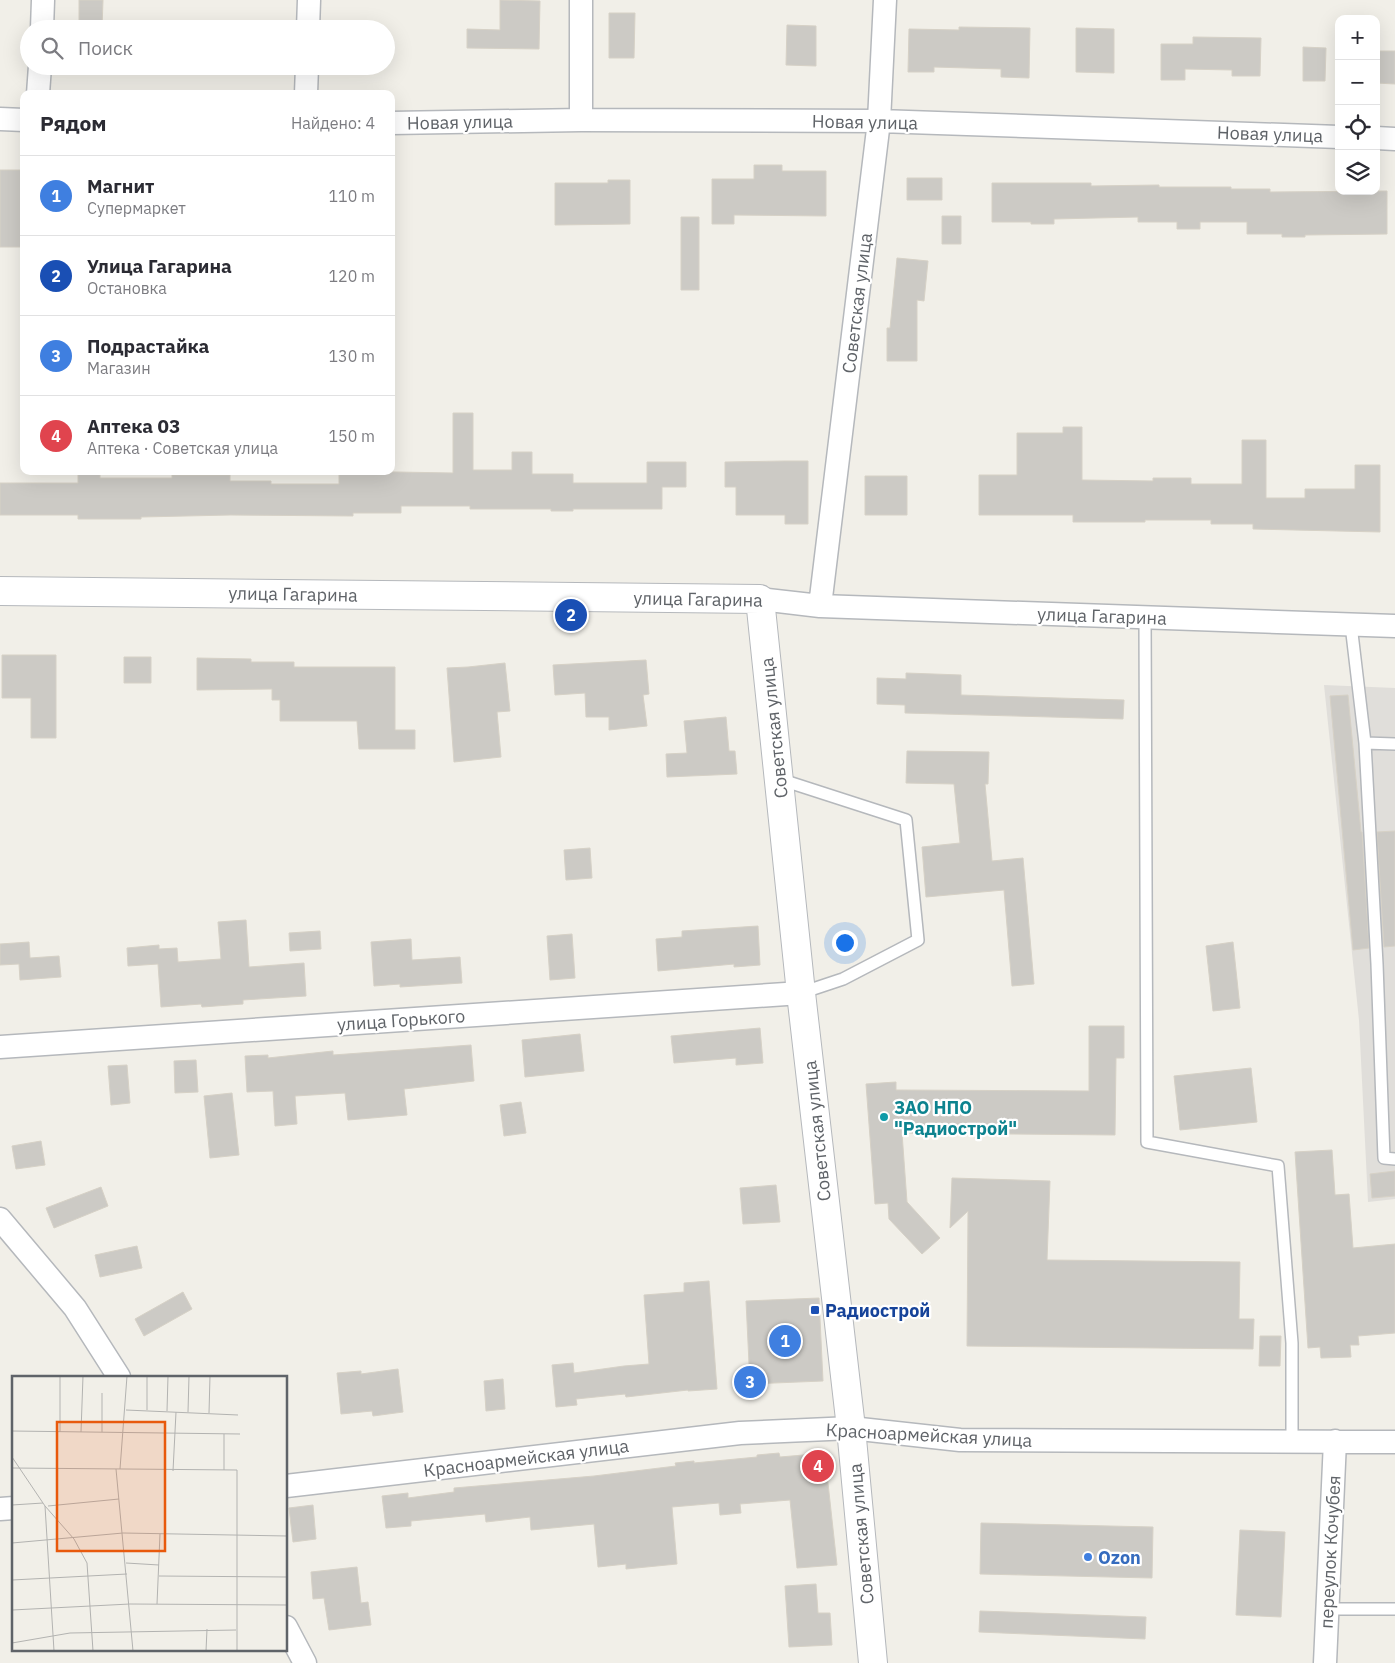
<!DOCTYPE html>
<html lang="ru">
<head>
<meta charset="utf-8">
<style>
  :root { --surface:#fff; --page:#f7f7f7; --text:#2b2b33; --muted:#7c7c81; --line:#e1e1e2; --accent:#0b8043 }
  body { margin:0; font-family:"IBM Plex Sans",sans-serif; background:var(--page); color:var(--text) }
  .controls { position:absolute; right:15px; top:15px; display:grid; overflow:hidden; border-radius:10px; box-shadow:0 5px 20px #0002 }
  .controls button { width:45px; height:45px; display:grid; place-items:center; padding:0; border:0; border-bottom:1px solid var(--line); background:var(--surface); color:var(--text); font:25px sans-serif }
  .you { position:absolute; left:844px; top:942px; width:18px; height:18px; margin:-12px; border:4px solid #fff; border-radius:50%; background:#1a73e8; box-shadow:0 0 0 8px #1a73e833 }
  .badge { display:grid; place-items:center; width:32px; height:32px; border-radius:50%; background:var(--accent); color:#fff; font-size:16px; font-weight:700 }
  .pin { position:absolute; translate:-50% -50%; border:2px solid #fff; box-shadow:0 1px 5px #0006 }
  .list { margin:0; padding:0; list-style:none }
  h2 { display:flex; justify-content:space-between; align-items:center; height:65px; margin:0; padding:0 20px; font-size:21px }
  h2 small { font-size:16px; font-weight:400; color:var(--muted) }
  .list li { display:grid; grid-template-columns:32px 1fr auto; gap:15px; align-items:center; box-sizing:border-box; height:80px; padding:0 20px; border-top:1px solid var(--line) }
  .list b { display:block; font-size:19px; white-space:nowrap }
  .list p { margin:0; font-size:16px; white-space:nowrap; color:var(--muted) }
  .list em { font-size:16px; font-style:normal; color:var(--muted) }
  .icon { flex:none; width:28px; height:28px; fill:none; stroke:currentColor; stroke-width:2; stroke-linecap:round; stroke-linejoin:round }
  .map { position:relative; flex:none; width:1395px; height:1663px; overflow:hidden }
  .search { position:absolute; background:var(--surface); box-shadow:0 5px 20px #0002; left:20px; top:20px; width:375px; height:55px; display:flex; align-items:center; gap:12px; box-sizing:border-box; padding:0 18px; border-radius:28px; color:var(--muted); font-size:19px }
  .panel { position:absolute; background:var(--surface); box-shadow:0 5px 20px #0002; left:20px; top:90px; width:375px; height:385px; border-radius:10px }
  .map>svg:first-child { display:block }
  .industrial { fill:#e0deda }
  .building { fill:#cccac5; stroke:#d6d1c6 }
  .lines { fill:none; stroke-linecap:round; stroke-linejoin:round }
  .service-casing { stroke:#b5b8bc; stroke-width:14 }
  .minor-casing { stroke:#b5b8bc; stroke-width:25 }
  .tertiary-casing { stroke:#b5b8bc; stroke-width:30 }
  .service { stroke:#fff; stroke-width:11 }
  .minor { stroke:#fff; stroke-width:22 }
  .tertiary { stroke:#fff; stroke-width:28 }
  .culture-dot { fill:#0f9aa8; stroke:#fff; stroke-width:2 }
  .transit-dot { fill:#1a4fb4; stroke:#fff; stroke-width:2 }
  .shop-dot { fill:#3f7fe0; stroke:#fff; stroke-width:2 }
  .labels { text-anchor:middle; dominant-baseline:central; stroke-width:4.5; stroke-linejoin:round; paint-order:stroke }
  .street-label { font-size:18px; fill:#5f6368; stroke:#fff }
  .culture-label { font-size:18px; font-weight:bold; fill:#0d838f; stroke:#fff; text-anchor:start }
  .transit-label { font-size:18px; font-weight:bold; fill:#164399; stroke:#fff; text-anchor:start }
  .shop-label { font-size:18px; font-weight:bold; fill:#366cbe; stroke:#fff; text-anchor:start }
  .inset-road { fill:none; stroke:#b3b3b1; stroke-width:1 }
  .view { fill:#e8590c; fill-opacity:0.15; stroke:#e8590c; stroke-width:2.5 }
  .inset-edge { fill:none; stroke:#5f6368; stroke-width:2.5 }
</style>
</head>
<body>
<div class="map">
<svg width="1395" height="1663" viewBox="0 0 1395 1663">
  <rect width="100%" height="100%" fill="#f1efe8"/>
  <path class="industrial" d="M 1324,685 L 1395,688 L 1395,1199 L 1368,1202 L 1359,1020 Z"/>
  <path class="building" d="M 79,0 L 103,0 L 102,29 L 79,29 Z
    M 500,0 L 540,1 L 539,49 L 467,48 L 467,29 L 500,30 Z
    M 609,13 L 635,13 L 634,58 L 609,58 Z
    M 787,25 L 816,26 L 816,66 L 786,65 Z
    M 959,27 L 1030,28 L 1029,78 L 1001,77 L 1001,69 L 934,67 L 934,72 L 908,72 L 909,29 L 959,30 Z
    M 1076,28 L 1114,29 L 1114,73 L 1076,72 Z
    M 1193,37 L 1261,38 L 1260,76 L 1232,76 L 1232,70 L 1185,69 L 1185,80 L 1161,80 L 1161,44 L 1193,44 Z
    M 1303,47 L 1326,48 L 1325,81 L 1303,81 Z
    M 1376,51 L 1395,51 L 1395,84 L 1376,83 Z
    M 754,165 L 782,165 L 782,171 L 826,171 L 826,216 L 734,215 L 734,224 L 712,224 L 712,179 L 754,179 Z
    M 0,170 L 22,170 L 21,247 L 0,247 Z
    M 907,178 L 942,178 L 942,200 L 907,200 Z
    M 608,180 L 630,180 L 630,224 L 555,225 L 555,183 L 608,183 Z
    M 992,183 L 1091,183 L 1091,186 L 1159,185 L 1159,187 L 1231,187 L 1231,189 L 1270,189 L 1270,192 L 1387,191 L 1387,234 L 1305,235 L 1305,237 L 1282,237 L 1282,234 L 1247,234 L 1247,222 L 1200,222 L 1200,229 L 1177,229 L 1177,222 L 1138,222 L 1138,217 L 1054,219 L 1054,224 L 1031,224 L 1031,222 L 992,222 Z
    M 942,216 L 961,216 L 961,244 L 942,244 Z
    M 681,217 L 699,217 L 699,290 L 681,290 Z
    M 897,258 L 928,261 L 924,301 L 917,300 L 917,361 L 887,361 L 887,328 L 890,328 Z
    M 453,413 L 473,413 L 473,470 L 512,470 L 512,452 L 532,452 L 532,474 L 573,474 L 573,483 L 647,483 L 647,462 L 686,462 L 686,487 L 662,487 L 662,509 L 573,509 L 573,511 L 551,511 L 551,509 L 470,509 L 470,506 L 401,506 L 401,513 L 353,513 L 353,516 L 230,515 L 141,517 L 141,519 L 78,519 L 78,515 L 0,515 L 0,483 L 78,483 L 78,471 L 100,471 L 100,478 L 172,478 L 172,475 L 230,475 L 230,481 L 271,481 L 271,484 L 339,484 L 339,471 L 453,473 Z
    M 1063,427 L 1082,427 L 1082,480 L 1153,481 L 1153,478 L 1191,478 L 1191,484 L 1242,484 L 1242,440 L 1266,440 L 1266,498 L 1305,498 L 1305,489 L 1355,489 L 1355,465 L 1380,465 L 1380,532 L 1253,529 L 1253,524 L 1211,524 L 1211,520 L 1145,520 L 1145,522 L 1073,522 L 1073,515 L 979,515 L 979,475 L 1017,475 L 1017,433 L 1063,433 Z
    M 785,461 L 808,461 L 808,524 L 785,524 L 785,515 L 736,515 L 736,487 L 725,487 L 725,462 Z
    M 865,476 L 907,476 L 907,515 L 865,515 Z
    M 2,655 L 56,655 L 56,738 L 31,738 L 31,698 L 2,698 Z
    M 124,657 L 151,657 L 151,683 L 124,683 Z
    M 197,658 L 251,659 L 251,662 L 294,662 L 294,667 L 395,667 L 395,730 L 415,730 L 415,749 L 359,749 L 357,721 L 280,721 L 280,700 L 272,700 L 272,689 L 197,690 Z
    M 646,660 L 649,694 L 643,695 L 647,726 L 609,730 L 609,717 L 586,717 L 585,693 L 555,695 L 553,665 Z
    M 505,663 L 510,711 L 497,712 L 501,757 L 454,762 L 447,668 L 468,667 Z
    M 906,673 L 961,675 L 961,695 L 1124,700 L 1123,719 L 905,713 L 905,705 L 877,704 L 877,678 L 906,679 Z
    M 1348,695 L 1361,832 L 1362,832 L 1369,948 L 1353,950 L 1330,696 Z
    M 726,717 L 729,751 L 735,751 L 737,774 L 667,777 L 666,754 L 687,753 L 684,721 Z
    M 907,751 L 989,752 L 988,784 L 985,784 L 992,861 L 1023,858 L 1034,984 L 1012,986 L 1004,890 L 926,897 L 922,847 L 960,843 L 954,784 L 906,783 Z
    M 1395,831 L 1395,946 L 1384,947 L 1377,832 Z
    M 590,848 L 592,878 L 566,880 L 564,850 Z
    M 246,920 L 249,967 L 304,963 L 306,996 L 243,1000 L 243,1004 L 202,1007 L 201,1004 L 161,1007 L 158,964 L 128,966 L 127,948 L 159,945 L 159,949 L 177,948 L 178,962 L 221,959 L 218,922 Z
    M 758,926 L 760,965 L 734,967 L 734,964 L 658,971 L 656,939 L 682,937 L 682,931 Z
    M 320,931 L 321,949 L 290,951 L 289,933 Z
    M 572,934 L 575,978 L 550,980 L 547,936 Z
    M 411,939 L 412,960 L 460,957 L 462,983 L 400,987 L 400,984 L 374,986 L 371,942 Z
    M 29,942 L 30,958 L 59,956 L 61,977 L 20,980 L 19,964 L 0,965 L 0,944 Z
    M 1233,942 L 1240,1008 L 1213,1011 L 1206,946 Z
    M 1089,1026 L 1124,1026 L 1124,1058 L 1116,1058 L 1115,1135 L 902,1133 L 907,1202 L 940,1238 L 922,1254 L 889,1219 L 888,1203 L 875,1204 L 866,1084 L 896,1082 L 896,1090 L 1089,1091 Z
    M 760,1028 L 763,1063 L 736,1065 L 736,1058 L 674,1063 L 671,1036 Z
    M 580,1034 L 584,1071 L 525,1077 L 522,1040 Z
    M 471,1045 L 474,1081 L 404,1089 L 407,1115 L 348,1120 L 345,1093 L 295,1096 L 297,1124 L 275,1126 L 273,1091 L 247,1092 L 245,1056 L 268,1055 L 268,1058 L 333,1051 L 333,1055 Z
    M 196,1060 L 198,1092 L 175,1093 L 174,1061 Z
    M 127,1065 L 130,1103 L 111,1105 L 108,1066 Z
    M 1251,1068 L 1257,1122 L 1180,1130 L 1174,1076 Z
    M 232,1093 L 239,1155 L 210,1158 L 204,1096 Z
    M 521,1102 L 526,1133 L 504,1136 L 500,1105 Z
    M 41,1141 L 45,1165 L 16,1169 L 12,1146 Z
    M 1332,1150 L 1335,1195 L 1349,1194 L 1353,1248 L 1395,1244 L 1395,1333 L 1358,1336 L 1359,1345 L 1350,1345 L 1351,1357 L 1321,1358 L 1320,1347 L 1308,1348 L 1295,1152 Z
    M 1395,1171 L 1395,1196 L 1372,1198 L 1370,1174 Z
    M 952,1178 L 1050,1181 L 1047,1260 L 1240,1262 L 1239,1319 L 1254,1319 L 1253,1349 L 967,1346 L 968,1211 L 950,1228 Z
    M 776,1185 L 780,1222 L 743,1224 L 740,1188 Z
    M 101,1187 L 108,1206 L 54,1228 L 46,1208 Z
    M 137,1246 L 142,1268 L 100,1277 L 95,1255 Z
    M 709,1281 L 717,1389 L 688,1391 L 688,1390 L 626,1397 L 625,1394 L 576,1399 L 577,1405 L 556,1407 L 552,1365 L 573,1363 L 574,1373 L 624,1366 L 649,1364 L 644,1295 L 684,1292 L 684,1283 Z
    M 183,1292 L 192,1309 L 144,1336 L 135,1319 Z
    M 819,1298 L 823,1381 L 750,1384 L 746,1301 Z
    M 1260,1336 L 1281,1336 L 1280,1366 L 1259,1366 Z
    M 398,1369 L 403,1412 L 373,1416 L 372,1411 L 341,1414 L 337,1373 L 361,1371 L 361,1374 Z
    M 503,1379 L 505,1409 L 486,1411 L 484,1381 Z
    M 779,1453 L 780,1457 L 815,1454 L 826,1465 L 837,1565 L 797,1568 L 790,1500 L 740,1504 L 741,1513 L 720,1515 L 719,1503 L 672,1507 L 677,1564 L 626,1569 L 626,1564 L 598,1567 L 594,1524 L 531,1530 L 530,1517 L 486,1522 L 485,1514 L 411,1521 L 411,1526 L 386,1528 L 382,1496 L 408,1493 L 408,1498 L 454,1492 L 454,1488 L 594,1476 L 676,1466 L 675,1463 L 694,1461 L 694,1463 L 757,1457 L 757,1455 Z
    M 313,1505 L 316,1539 L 293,1542 L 289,1508 Z
    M 981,1523 L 1153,1527 L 1152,1578 L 980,1574 Z
    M 1240,1530 L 1285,1532 L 1281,1617 L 1236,1615 Z
    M 357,1567 L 361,1603 L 368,1602 L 371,1625 L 329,1630 L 324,1598 L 313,1599 L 311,1572 Z
    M 816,1584 L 818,1613 L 830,1613 L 832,1645 L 789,1647 L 785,1586 Z
    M 980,1611 L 1146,1617 L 1145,1639 L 979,1632 Z"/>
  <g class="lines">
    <g class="service-casing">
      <path id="service" d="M 1145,617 L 1147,1142 L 1278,1166 L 1292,1343 L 1292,1441
        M 1351,625 L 1365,743 L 1377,964 L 1384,1158 L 1395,1159
        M 1365,743 L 1395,744
        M 779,779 L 906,820 L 918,940 L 843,979 L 801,993
        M 1327,1609 L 1395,1609"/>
    </g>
    <g class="minor-casing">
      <path id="minor" d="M 581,0 L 581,120
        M 42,29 L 43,0
        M 308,29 L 309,0
        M 38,94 L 40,66
        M 306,94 L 307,66
        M 0,119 L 24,120
        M 391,123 L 581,120 L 879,121 L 1339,137
        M 1376,138 L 1395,139
        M 760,599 L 820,606 L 1395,626
        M 820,606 L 879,121 L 885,0
        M 0,1047 L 801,993
        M 0,1219 L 75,1308 L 119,1377
        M 286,1486 L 740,1433 L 851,1428 L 960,1440 L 1395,1442
        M 0,1509 L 14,1508
        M 286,1627 L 305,1663
        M 1325,1663 L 1335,1441"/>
    </g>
    <g class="tertiary-casing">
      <path id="tertiary" d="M 0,591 L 760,599 L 801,993 L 851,1428 L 873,1663"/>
    </g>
    <use href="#service" class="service"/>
    <use href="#minor" class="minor"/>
    <use href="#tertiary" class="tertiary"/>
  </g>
  <circle class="culture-dot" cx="884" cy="1117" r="5"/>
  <rect class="transit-dot" x="810" y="1305" width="10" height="10" rx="2.5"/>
  <circle class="shop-dot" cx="1088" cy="1557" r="5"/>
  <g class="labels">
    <g class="street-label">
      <text transform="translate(460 122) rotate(-1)">Новая улица</text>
      <text transform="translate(865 122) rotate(1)">Новая улица</text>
      <text transform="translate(1270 134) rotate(2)">Новая улица</text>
      <text transform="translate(857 303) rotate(-83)">Советская улица</text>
      <text transform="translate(293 594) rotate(1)">улица Гагарина</text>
      <text transform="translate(698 599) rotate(1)">улица Гагарина</text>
      <text transform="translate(1102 616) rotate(2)">улица Гагарина</text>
      <text transform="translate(774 728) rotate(-96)">Советская улица</text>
      <text transform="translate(401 1020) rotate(-4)">улица Горького</text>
      <text transform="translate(817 1131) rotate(-96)">Советская улица</text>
      <text transform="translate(929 1435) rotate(3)">Красноармейская улица</text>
      <text transform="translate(526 1458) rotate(-7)">Красноармейская улица</text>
      <text transform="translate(861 1534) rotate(-95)">Советская улица</text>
      <text transform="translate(1330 1552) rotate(-87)">переулок Кочубея</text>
    </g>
    <g class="culture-label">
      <text x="894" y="1107">ЗАО НПО<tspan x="894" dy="21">"Радиострой"</tspan></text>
    </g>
    <g class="transit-label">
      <text x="825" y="1310">Радиострой</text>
    </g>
    <g class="shop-label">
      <text x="1098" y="1557">Ozon</text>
    </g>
  </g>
  <g transform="translate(12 1376)">
    <rect width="275" height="275" fill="#f1efe8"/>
    <path class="inset-road" d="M 48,0 L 48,56M 90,17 L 90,56M 114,34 L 226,39M 135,34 L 135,0M 155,35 L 156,0M 176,36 L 177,0M 197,37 L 198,0M 0,55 L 228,58M 69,56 L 71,0M 212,58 L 212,94M 0,81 L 33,130 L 62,163 L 75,187 L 81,275M 0,92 L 225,94 L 225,275M 104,93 L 121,275M 108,93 L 115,0M 161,95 L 164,36M 0,129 L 31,127M 33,130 L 42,275M 36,130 L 107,123M 0,167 L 111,157 L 275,160M 114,187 L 147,189M 147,200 L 275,201M 0,204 L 115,198M 145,228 L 148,158M 0,234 L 118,228 L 275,229M 0,267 L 58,257 L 224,254M 194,275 L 195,253"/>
    <path class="view" d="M 45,46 L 153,46 L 153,175 L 45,175 Z"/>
    <rect width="275" height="275" class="inset-edge"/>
  </g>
</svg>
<div class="controls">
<button>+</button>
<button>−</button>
<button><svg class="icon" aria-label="locate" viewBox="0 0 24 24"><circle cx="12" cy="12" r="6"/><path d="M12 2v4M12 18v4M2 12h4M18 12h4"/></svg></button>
<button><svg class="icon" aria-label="layers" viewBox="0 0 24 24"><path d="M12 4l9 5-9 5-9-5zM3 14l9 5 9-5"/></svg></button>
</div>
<div class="you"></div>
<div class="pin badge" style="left:785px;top:1341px;background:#3f7fe0">1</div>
<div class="pin badge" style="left:571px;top:615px;background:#1a4fb4">2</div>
<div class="pin badge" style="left:750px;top:1382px;background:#3f7fe0">3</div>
<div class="pin badge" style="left:818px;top:1466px;background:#e0444e">4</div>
<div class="search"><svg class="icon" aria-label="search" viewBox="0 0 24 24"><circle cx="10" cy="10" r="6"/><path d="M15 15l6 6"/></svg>Поиск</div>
<section class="panel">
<h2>Рядом<small>Найдено: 4</small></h2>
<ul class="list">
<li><span class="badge" style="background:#3f7fe0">1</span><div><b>Магнит</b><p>Супермаркет</p></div><em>110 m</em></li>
<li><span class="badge" style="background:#1a4fb4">2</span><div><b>Улица Гагарина</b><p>Остановка</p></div><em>120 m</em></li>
<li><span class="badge" style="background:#3f7fe0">3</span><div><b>Подрастайка</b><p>Магазин</p></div><em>130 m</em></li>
<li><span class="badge" style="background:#e0444e">4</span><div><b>Аптека 03</b><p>Аптека · Советская улица</p></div><em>150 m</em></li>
</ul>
</section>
</div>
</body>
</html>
